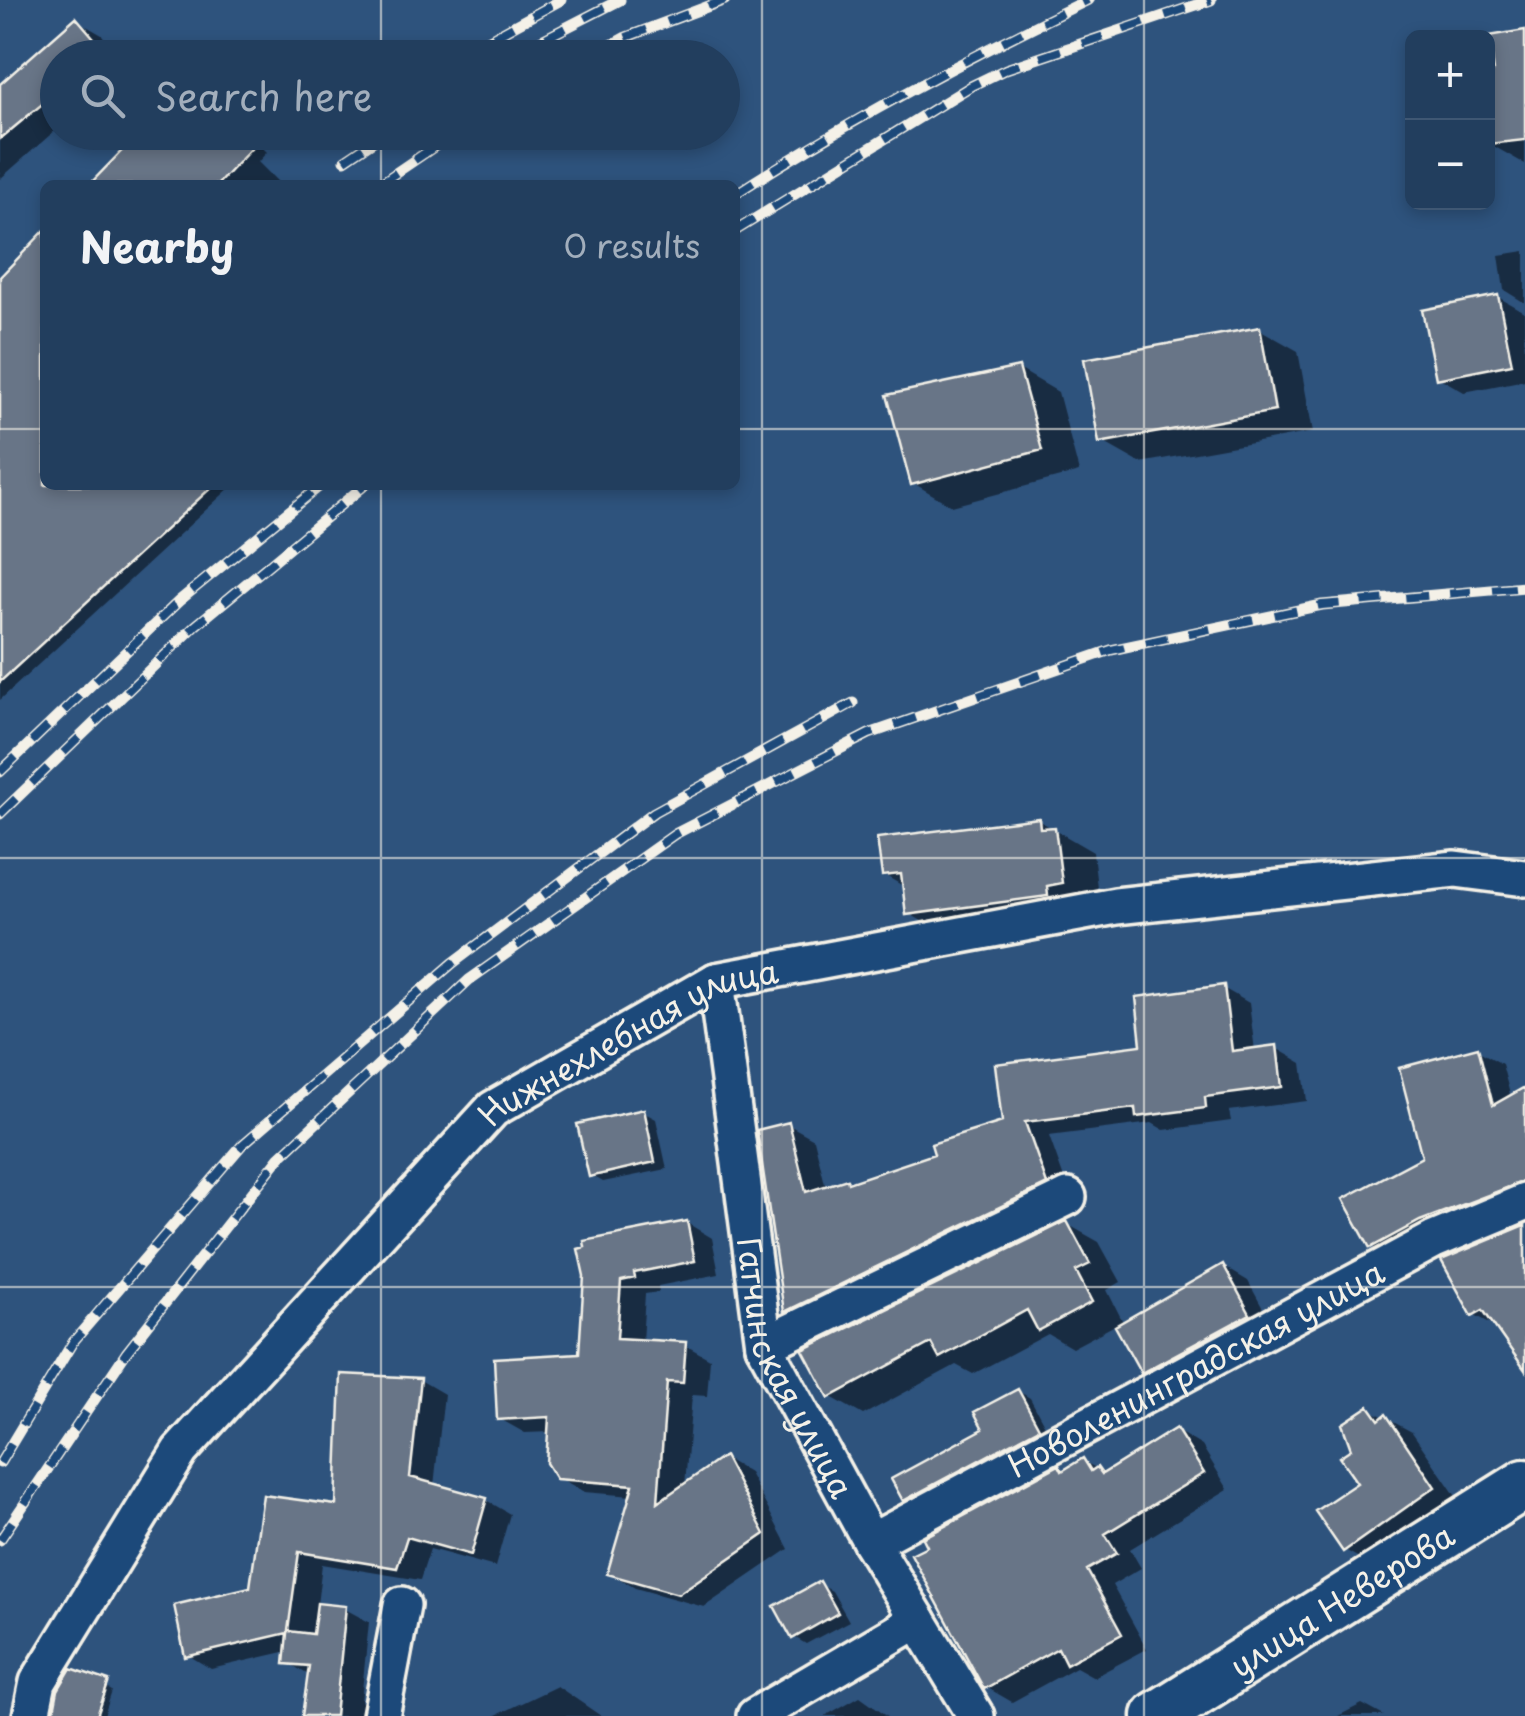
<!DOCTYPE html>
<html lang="en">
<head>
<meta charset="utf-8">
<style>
  :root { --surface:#223e5e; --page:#2e4967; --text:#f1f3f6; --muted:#a2aebc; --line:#3f5773 }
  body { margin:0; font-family:"Playpen Sans",sans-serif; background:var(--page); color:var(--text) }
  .controls { position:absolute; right:30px; top:30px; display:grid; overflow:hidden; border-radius:15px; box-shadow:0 5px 15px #0003 }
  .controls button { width:90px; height:90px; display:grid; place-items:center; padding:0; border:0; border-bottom:2px solid var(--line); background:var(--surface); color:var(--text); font:50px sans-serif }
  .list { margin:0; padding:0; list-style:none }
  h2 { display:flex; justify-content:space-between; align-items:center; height:130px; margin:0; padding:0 40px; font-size:42px }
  h2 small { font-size:32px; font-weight:400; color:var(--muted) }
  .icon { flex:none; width:55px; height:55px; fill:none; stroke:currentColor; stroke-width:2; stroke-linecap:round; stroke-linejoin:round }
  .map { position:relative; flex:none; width:1525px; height:1716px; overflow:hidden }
  .search { position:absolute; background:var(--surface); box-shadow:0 5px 15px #0003; left:40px; top:40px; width:700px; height:110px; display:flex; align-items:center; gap:25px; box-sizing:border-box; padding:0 35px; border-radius:55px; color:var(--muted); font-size:38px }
  .panel { position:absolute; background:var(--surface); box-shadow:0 5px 15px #0003; left:40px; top:180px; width:700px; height:310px; border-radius:15px }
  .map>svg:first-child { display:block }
  .shadow { fill:#0007 }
  .building { fill:#687587; stroke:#f4f1e8; stroke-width:2.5 }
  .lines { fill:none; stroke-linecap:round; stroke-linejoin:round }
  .street-casing { stroke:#f4f1e8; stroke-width:42 }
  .secondary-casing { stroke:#f4f1e8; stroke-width:55 }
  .street { stroke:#1f4a7a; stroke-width:35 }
  .secondary { stroke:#1f4a7a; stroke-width:48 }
  .rail-casing { stroke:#f4f1e8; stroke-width:11 }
  .rail { stroke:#1f4a7a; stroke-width:8; stroke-dasharray:22; stroke-linecap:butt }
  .grid { fill:none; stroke:#f4f1e8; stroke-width:2.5; stroke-opacity:0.55 }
  .labels { text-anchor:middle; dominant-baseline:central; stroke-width:8; stroke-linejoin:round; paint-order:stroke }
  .street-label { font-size:32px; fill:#f4f1e8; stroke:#1f4a7a }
</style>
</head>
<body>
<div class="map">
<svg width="1525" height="1716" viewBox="0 0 1525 1716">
  <rect width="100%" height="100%" fill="#2e537d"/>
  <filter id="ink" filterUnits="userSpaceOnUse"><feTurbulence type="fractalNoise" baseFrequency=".01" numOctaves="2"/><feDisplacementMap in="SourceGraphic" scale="20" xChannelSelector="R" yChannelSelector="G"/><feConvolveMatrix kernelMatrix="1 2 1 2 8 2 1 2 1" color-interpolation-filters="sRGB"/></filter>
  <g filter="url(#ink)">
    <path class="shadow" d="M 76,20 L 102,35 L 121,58 L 58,58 L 58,128 L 0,179 L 0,87 Z
      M 1525,33 L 1525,164 L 1488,143 L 1488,74 L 1497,73 Z
      M 246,132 L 267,152 L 258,162 L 281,185 L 93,185 Z
      M 45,234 L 45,485 L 233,485 L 0,700 L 0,280 Z
      M 1525,251 L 1525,303 L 1504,290 L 1499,255 Z
      M 1498,297 L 1524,312 L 1525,380 L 1464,392 L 1438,377 Z
      M 1259,329 L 1298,351 L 1313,432 L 1140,463 L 1101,441 Z
      M 1019,369 L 1058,392 L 1079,472 L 952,506 L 913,483 L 890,397 Z
      M 1038,820 L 1093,852 L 1099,905 L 946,935 L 908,913 L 905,887 L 884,875 Z
      M 1223,988 L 1249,1003 L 1255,1051 L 1276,1048 L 1302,1063 L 1307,1101 L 1229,1111 L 1231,1121 L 1164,1130 L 1152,1123 L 1049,1136 L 1071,1198 L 811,1325 L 786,1310 L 789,1125 L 814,1139 L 826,1188 L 938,1156 L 1144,1047 Z
      M 1477,1050 L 1502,1064 L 1511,1098 L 1525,1090 L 1525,1195 L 1396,1260 L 1371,1246 L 1425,1158 Z
      M 643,1112 L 656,1119 L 667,1169 L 603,1182 L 591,1175 Z
      M 687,1223 L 712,1238 L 719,1274 L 658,1286 L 659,1292 L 645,1294 L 642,1342 L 685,1345 L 710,1359 L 707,1396 L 692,1395 L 685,1486 L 724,1458 L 749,1473 L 789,1549 L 704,1607 L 635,1588 L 610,1573 L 632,1496 L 584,1492 L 558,1477 L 551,1432 L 525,1433 L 500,1419 L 581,1356 L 586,1276 Z
      M 1067,1224 L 1099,1242 L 1121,1282 L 1107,1290 L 1124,1324 L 1223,1266 L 1248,1281 L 1274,1329 L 1168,1386 L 1143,1371 L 1117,1324 L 1072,1348 L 1048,1334 L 973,1374 L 956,1365 L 863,1415 L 831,1397 Z
      M 1525,1231 L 1525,1366 L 1499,1328 L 1473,1314 Z
      M 420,1380 L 444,1394 L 434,1486 L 486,1500 L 510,1514 L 495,1567 L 430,1549 L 420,1580 L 322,1564 L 317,1605 L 345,1609 L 369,1622 L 361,1701 L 367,1705 L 366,1716 L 304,1716 L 310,1676 L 287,1662 L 288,1651 L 211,1669 L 188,1655 L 338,1508 Z
      M 1018,1391 L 1030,1398 L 1050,1435 L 917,1506 L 905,1499 L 987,1430 Z
      M 1369,1409 L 1412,1432 L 1460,1502 L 1371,1565 L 1345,1550 L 1360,1483 L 1354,1450 Z
      M 1177,1431 L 1202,1446 L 1228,1489 L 1130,1549 L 1141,1568 L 1112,1585 L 1147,1649 L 1094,1677 L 1076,1667 L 1012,1702 L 986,1687 L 1059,1468 L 1065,1472 L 1083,1461 L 1107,1474 Z
      M 819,1584 L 832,1591 L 849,1621 L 806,1644 L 794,1637 Z
      M 86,1676 L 112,1691 L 104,1716 L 54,1716 Z
      M 557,1686 L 601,1716 L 494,1716 Z
      M 860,1696 L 888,1716 L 825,1716 Z
      M 1362,1704 L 1384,1716 L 1338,1716 Z"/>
    <path class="building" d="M 76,17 L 111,58 L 58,58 L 58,91 L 0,139 L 0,84 Z
      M 1525,30 L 1525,140 L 1488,144 L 1488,72 L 1494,71 L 1489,36 Z
      M 140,132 L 267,132 L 217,185 L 89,185 Z
      M 45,230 L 45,485 L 214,485 L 0,682 L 0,277 Z
      M 1498,295 L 1512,364 L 1436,379 L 1422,310 Z
      M 1260,327 L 1275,411 L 1099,443 L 1084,359 Z
      M 1019,367 L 1042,450 L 911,485 L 887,395 Z
      M 1039,818 L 1040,828 L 1055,827 L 1062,883 L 1047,886 L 1048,896 L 906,915 L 901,874 L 882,876 L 877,838 Z
      M 1224,985 L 1232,1051 L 1277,1045 L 1282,1087 L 1205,1097 L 1206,1108 L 1136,1117 L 1135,1108 L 1025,1122 L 1047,1184 L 784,1312 L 757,1130 L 789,1122 L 806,1192 L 847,1179 L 848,1183 L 934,1154 L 931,1144 L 1002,1122 L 995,1064 L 1141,1045 L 1136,997 Z
      M 1478,1047 L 1493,1105 L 1525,1087 L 1525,1181 L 1420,1221 L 1370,1248 L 1343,1199 L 1422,1157 L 1399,1068 Z
      M 644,1109 L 655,1162 L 589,1177 L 577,1124 Z
      M 687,1221 L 695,1261 L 634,1273 L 635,1278 L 621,1281 L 617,1338 L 686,1342 L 683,1383 L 667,1382 L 658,1502 L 724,1456 L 765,1534 L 678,1594 L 607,1574 L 633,1485 L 556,1479 L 546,1463 L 549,1417 L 497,1420 L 494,1358 L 579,1353 L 584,1276 L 578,1249 L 585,1247 L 584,1241 Z
      M 1067,1221 L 1090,1264 L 1076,1271 L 1092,1302 L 1038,1331 L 1027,1310 L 939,1358 L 931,1343 L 829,1398 L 803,1350 Z
      M 1525,1225 L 1525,1370 L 1483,1310 L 1472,1316 L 1441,1260 Z
      M 1223,1264 L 1250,1314 L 1141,1373 L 1115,1326 Z
      M 341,1374 L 421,1378 L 410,1477 L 487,1498 L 471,1555 L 407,1537 L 397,1568 L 299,1552 L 288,1631 L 313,1634 L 317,1603 L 346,1606 L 335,1716 L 302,1716 L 309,1666 L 284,1664 L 287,1633 L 185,1657 L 174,1605 L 250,1587 L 263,1495 L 336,1505 Z
      M 1018,1389 L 1039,1428 L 903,1501 L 891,1479 L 983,1429 L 974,1412 Z
      M 1369,1406 L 1379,1420 L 1386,1414 L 1435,1487 L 1343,1552 L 1315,1511 L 1357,1483 L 1339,1457 L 1351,1449 L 1342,1424 Z
      M 1176,1428 L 1204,1473 L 1105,1534 L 1117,1553 L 1087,1570 L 1122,1634 L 1066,1664 L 1058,1648 L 984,1689 L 911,1554 L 927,1546 L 923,1538 L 1059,1465 L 1062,1471 L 1083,1458 L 1091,1471 L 1097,1467 L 1102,1474 Z
      M 820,1581 L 838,1613 L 792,1639 L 774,1606 Z
      M 71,1668 L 109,1681 L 97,1716 L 53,1716 L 58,1690 Z"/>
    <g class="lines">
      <g class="street-casing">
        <g id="street">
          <path id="s1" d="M 716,981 L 764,1345 L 871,1542 L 976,1716"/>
          <path d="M 764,1345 L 1068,1197"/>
          <path id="s2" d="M 871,1542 L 1434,1240 L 1525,1202"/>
          <path id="s3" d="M 31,1716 L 38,1682 L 180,1451 L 493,1109 L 716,981 L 1116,906 L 1455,869 L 1525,878"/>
          <path d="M 381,1716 L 402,1605"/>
          <path d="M 755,1716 L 918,1620"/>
        </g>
      </g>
      <g class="secondary-casing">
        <g id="secondary">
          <path id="s4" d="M 1157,1716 L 1525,1484"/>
        </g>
      </g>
      <use href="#street" class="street"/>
      <use href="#secondary" class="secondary"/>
      <g class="rail-casing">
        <path id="rail" d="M 455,58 L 561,0
          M 507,58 L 620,0
          M 587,58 L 624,38 L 725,0
          M 345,160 L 387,132
          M 378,185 L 456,132
          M 735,194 C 848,121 967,58 1088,0
          M 735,231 L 971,86 L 1006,69 L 1211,0
          M 0,772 L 179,601 L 321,485
          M 0,814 L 195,626 L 365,485
          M 0,1463 L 73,1342 L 242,1145 L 453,963 L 654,812 L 853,703
          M 0,1540 L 126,1353 L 280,1157 L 469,980 L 675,834 L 869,734 L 1111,650 L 1322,605 L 1525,587"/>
      </g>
      <use href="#rail" class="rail"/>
    </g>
  </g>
  <path class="grid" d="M 381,0 L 381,58M 762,0 L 762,1716M 1144,0 L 1144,1716M 381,132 L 381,185M 0,429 L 45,429M 735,429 L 1525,429M 381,485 L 381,1716M 0,858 L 1525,858M 0,1287 L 1525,1287"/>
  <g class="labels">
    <g class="street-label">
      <text stroke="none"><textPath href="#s3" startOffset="922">Нижнехлебная улица</textPath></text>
      <text stroke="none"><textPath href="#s1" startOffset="398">Гатчинская улица</textPath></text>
      <text stroke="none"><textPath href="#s2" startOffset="368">Новоленинградская улица</textPath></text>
      <text stroke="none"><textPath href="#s4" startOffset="218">улица Неверова</textPath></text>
    </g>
  </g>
</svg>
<div class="controls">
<button>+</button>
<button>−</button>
</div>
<div class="search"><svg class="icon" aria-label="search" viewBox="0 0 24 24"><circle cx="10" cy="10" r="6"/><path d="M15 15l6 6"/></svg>Search here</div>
<section class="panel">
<h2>Nearby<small>0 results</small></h2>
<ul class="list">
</ul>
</section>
</div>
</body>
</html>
